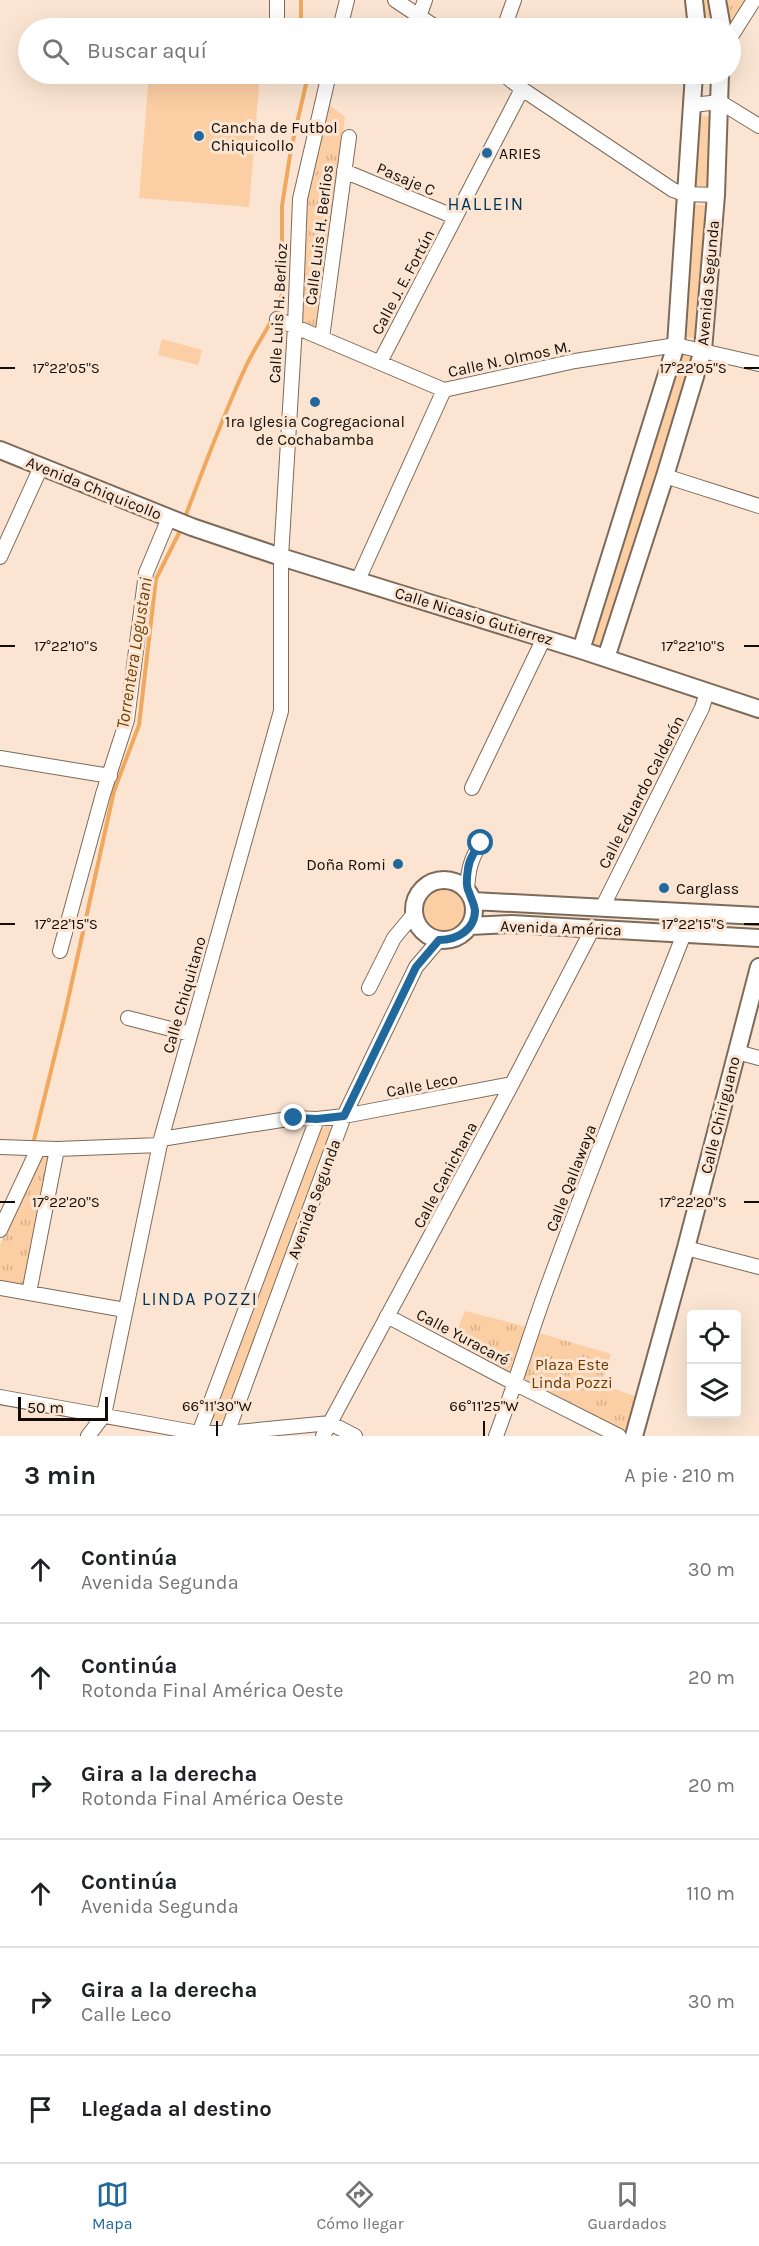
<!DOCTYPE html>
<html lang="es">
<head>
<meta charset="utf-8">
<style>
  :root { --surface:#fff; --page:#f6f6f6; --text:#202124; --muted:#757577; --line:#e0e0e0; --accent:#21699d }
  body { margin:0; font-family:Karla,sans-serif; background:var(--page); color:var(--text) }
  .controls { position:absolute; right:18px; bottom:18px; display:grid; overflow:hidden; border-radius:6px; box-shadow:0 6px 24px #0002 }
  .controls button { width:54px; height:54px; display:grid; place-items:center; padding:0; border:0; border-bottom:2px solid var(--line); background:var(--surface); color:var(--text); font:30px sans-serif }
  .scale { position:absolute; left:18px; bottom:15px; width:90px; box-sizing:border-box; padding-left:6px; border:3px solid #140d07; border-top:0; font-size:16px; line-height:21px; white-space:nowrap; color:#140d07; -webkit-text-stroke:4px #fbe5d2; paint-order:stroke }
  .stop { position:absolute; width:18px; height:18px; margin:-14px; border:4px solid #21699d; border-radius:50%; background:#fff }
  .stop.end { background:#21699d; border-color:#fff; box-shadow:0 2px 6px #0008 }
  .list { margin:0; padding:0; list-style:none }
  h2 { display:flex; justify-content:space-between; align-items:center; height:78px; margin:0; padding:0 24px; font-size:26px }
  h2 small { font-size:20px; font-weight:400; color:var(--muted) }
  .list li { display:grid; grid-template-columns:39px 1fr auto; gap:18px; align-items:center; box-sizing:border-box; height:108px; padding:0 24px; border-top:2px solid var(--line) }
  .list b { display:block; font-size:22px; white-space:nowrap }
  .list p { margin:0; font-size:20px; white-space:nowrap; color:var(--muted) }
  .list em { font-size:20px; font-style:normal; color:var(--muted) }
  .icon { flex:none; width:33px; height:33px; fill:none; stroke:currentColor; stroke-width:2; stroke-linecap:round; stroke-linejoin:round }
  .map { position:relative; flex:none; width:759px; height:1436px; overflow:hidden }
  .search { position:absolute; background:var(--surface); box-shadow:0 6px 24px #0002; left:18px; right:18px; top:18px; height:66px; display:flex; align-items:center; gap:15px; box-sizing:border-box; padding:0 21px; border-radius:33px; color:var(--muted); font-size:22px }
  .sheet { height:726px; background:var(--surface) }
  nav { display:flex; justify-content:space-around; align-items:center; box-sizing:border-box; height:84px; border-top:2px solid var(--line); background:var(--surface); font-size:16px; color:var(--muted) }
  nav a { display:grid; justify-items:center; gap:3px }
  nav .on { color:var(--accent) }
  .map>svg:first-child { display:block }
  .grass { fill:#fccea3 }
  .park { fill:url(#park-tufts) }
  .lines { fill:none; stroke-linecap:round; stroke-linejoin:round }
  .stream { stroke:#f0a85f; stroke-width:4 }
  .minor-casing { stroke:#7d6a59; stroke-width:16 }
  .major-casing { stroke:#7d6a59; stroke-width:20 }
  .minor { stroke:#fff; stroke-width:14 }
  .major { stroke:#fff; stroke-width:16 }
  .route { stroke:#21699d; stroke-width:8 }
  .ticks { fill:none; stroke:#140d07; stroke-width:2 }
  .poi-dot { fill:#21699d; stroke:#fbe5d2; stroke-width:2 }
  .labels { text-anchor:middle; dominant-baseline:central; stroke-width:6; stroke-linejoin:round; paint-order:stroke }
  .poi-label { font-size:16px; fill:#140d07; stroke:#fbe5d2; text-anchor:start }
  .street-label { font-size:16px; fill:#140d07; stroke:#fbe5d2 }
  .park-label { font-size:16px; fill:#6a3c00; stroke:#fbe5d2 }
  .neighbourhood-label { font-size:18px; letter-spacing:1.5px; fill:#003558; stroke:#fbe5d2 }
  .water-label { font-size:18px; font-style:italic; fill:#724308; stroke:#fbe5d2 }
  .ticks-label { font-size:15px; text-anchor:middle; fill:#140d07; stroke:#fbe5d2; stroke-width:6; stroke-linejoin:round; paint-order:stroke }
</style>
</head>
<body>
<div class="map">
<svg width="759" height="1436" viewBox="0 0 759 1436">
  <defs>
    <pattern id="park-tufts" width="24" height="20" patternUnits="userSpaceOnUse" patternTransform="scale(1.5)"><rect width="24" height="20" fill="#fccea3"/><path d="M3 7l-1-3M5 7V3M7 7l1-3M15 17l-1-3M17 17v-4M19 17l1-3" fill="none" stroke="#d7b08b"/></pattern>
  </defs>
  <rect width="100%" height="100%" fill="#fbe5d2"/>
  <path class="grass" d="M 700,0 L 711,0 L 714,28 L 702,28 Z
    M 149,74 L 260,74 L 249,207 L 139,198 Z
    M 697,115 L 710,116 L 707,187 L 694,186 Z
    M 692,205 L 705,205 L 698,339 L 684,337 Z
    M 162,339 L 202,350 L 198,365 L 158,355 Z
    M 682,354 L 694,358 L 603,648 L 591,645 Z
    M420 910a24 24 0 1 1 48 0a24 24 0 1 1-48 0Z
    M 329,1126 L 331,1130 L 225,1418 L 219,1421 L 212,1419 L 321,1129 Z"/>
  <path class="park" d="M 725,0 L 746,0 L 730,26 Z
    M 326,102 L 345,117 L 319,326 L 315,329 L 300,324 L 304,207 L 313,178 L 311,171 Z
    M 43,1154 L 50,1156 L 26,1288 L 0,1284 L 0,1245 Z
    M 465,1311 L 527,1327 L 513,1368 L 508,1374 L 451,1344 Z
    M 536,1332 L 611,1354 L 601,1385 L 638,1397 L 630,1428 L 623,1432 L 524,1383 L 524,1375 Z"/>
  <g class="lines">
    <path class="stream" d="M 301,0 L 301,28
      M 184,520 C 204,467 223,415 247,364 C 258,341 276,319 282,294 L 282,206 L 291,149 L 307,80 L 306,74
      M 33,1144 L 64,1018 L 114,791 L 139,725 L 156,579 L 182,527"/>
    <g class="minor-casing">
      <path id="minor" d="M 277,0 L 277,26
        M 395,0 L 437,28
        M 419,17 L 425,0
        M 340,28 L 347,0
        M 504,28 L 514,0
        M 730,38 L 754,0
        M 503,74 L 522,89 L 673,190 L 684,194 L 716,195
        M 692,105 L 720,102 L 759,126
        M 344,171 L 455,217
        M 277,319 L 444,390 L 575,361 L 676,345 L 759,364
        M 322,338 L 349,137
        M 380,362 L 522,89
        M 665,476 L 759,506
        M 0,557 L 41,467
        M 358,580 L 444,390
        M 0,758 L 110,776
        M 472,788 L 544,638
        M 467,891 C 468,871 470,860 481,843
        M 603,906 L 702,708 L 707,692
        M 60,951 L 103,794 L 127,720 L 146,573 L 169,518
        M 369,988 L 394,938 L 414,914
        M 128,1018 L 190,1034
        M 737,1052 L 759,1058
        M 161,1139 L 294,1118 L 317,1119 L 344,1116 L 512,1084
        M 0,1147 L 57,1149 L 160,1145
        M 0,1230 L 38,1149
        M 686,1248 L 759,1267
        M 0,1288 L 125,1310
        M 29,1293 L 57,1149
        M 387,1316 L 516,1384 L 619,1436
        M 0,1397 L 199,1433 L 227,1433 L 330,1423 L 355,1436
        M 88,1436 L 104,1415 L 161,1139 L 281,711 L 281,557 L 295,326 L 300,199 L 329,74
        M 198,1436 L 317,1119
        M 226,1436 L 344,1116 L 416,967 L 439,940
        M 323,1436 L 512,1084 L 593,928
        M 496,1436 C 516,1383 531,1330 551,1277 C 593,1162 639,1048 684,934"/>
    </g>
    <g class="major-casing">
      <path id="major" d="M 694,0 L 697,28
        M 717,0 L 722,28
        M 0,450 L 192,527 L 281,557 L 581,650 L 759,709
        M 581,650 L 676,345 L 694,74
        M 606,658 L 665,476 L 703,350 L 716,195 L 720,74
        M414 910a30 30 0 1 1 60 0a30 30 0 1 1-60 0Z
        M 473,901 L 759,916
        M 470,926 L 511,924 L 759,938
        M 634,1436 L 686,1248 L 759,967"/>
    </g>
    <use href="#minor" class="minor"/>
    <use href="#major" class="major"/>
  </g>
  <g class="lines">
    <path class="route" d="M 294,1118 L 317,1119 L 344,1116 L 416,967 L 439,940 C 457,940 475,930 475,910 C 474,903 471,899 469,892 C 466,887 467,875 468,869 C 469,859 475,851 481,843"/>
  </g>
  <path class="ticks" d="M 0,368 L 15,368M 744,368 L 759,368M 0,646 L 15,646M 744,646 L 759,646M 0,924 L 15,924M 744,924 L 759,924M 0,1202 L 15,1202M 744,1202 L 759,1202M 217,1421 L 217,1436M 484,1421 L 484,1436"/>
  <g class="poi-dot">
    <circle cx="199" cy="136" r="6"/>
    <circle cx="487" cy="153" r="6"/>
    <circle cx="315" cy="402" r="6"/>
    <circle cx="398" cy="864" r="6"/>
    <circle cx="664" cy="888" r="6"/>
  </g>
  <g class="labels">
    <g class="poi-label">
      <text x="211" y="127">Cancha de Futbol<tspan x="211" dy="18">Chiquicollo</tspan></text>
      <text x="499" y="153">ARIES</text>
      <text x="315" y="421" text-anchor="middle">1ra Iglesia Cogregacional<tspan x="315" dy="18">de Cochabamba</tspan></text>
      <text x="386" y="864" text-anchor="end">Doña Romi</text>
      <text x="676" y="888">Carglass</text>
    </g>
    <g class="street-label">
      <text transform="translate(406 179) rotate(23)">Pasaje C</text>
      <text transform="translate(319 235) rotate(-83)">Calle Luis H. Berlios</text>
      <text transform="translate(403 282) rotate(-62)">Calle J. E. Fortún</text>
      <text transform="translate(708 283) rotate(-85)">Avenida Segunda</text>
      <text transform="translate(278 313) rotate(-87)">Calle Luis H. Berlioz</text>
      <text transform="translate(509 359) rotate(-12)">Calle N. Olmos M.</text>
      <text transform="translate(94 488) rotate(22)">Avenida Chiquicollo</text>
      <text transform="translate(474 616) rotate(17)">Calle Nicasio Gutierrez</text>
      <text transform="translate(641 792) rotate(-63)">Calle Eduardo Calderón</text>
      <text transform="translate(561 928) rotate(2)">Avenida América</text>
      <text transform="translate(184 995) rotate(-74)">Calle Chiquitano</text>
      <text transform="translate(422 1085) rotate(-11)">Calle Leco</text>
      <text transform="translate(720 1115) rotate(-76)">Calle Chiriguano</text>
      <text transform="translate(445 1175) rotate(-62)">Calle Canichana</text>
      <text transform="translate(571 1178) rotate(-69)">Calle Qallawaya</text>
      <text transform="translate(314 1199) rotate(-70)">Avenida Segunda</text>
      <text transform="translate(463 1337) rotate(28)">Calle Yuracaré</text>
    </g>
    <g class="park-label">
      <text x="572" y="1364">Plaza Este<tspan x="572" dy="18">Linda Pozzi</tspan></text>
    </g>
    <g class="neighbourhood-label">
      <text x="486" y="204">HALLEIN</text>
      <text x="200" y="1299">LINDA POZZI</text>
    </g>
    <g class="water-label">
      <text transform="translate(134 653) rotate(-81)">Torrentera Logustani</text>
    </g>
  </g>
  <g class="ticks-label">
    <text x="66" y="373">17°22'05"S</text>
    <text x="693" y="373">17°22'05"S</text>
    <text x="66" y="651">17°22'10"S</text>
    <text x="693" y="651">17°22'10"S</text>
    <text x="66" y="929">17°22'15"S</text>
    <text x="693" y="929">17°22'15"S</text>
    <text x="66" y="1207">17°22'20"S</text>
    <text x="693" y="1207">17°22'20"S</text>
    <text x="217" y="1411">66°11'30"W</text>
    <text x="484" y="1411">66°11'25"W</text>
  </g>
</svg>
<div class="controls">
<button><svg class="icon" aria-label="locate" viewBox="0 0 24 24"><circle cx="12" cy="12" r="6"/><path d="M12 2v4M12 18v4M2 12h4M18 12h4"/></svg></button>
<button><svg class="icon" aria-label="layers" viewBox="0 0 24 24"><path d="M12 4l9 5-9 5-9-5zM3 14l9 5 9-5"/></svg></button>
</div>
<div class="scale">50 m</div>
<div class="stop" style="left:481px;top:843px"></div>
<div class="stop end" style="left:294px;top:1118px"></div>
<div class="search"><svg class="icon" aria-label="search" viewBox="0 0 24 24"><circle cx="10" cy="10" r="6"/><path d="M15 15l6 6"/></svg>Buscar aquí</div>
</div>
<section class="sheet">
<h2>3 min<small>A pie · 210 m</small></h2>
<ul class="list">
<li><svg class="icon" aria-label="ahead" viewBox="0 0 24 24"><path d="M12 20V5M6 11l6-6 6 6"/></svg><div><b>Continúa</b><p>Avenida Segunda</p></div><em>30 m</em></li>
<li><svg class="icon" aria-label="ahead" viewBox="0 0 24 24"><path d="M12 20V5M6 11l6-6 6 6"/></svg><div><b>Continúa</b><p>Rotonda Final América Oeste</p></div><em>20 m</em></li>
<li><svg class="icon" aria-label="right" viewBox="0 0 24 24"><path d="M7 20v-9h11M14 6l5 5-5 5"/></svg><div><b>Gira a la derecha</b><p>Rotonda Final América Oeste</p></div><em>20 m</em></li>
<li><svg class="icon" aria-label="ahead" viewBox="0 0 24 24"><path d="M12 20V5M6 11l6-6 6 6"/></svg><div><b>Continúa</b><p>Avenida Segunda</p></div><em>110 m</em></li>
<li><svg class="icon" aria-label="right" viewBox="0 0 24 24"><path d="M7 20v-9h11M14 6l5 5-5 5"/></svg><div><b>Gira a la derecha</b><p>Calle Leco</p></div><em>30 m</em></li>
<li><svg class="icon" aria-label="arrive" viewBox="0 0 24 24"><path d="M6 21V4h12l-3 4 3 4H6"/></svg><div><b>Llegada al destino</b></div></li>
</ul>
</section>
<nav>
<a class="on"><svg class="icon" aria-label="map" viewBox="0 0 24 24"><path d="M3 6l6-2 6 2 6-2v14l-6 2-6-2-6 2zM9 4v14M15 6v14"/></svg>Mapa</a>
<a><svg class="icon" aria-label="directions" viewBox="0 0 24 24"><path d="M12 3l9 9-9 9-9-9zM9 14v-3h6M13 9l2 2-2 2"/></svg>Cómo llegar</a>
<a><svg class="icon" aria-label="saved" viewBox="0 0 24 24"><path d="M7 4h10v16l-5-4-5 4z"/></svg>Guardados</a>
</nav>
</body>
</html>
